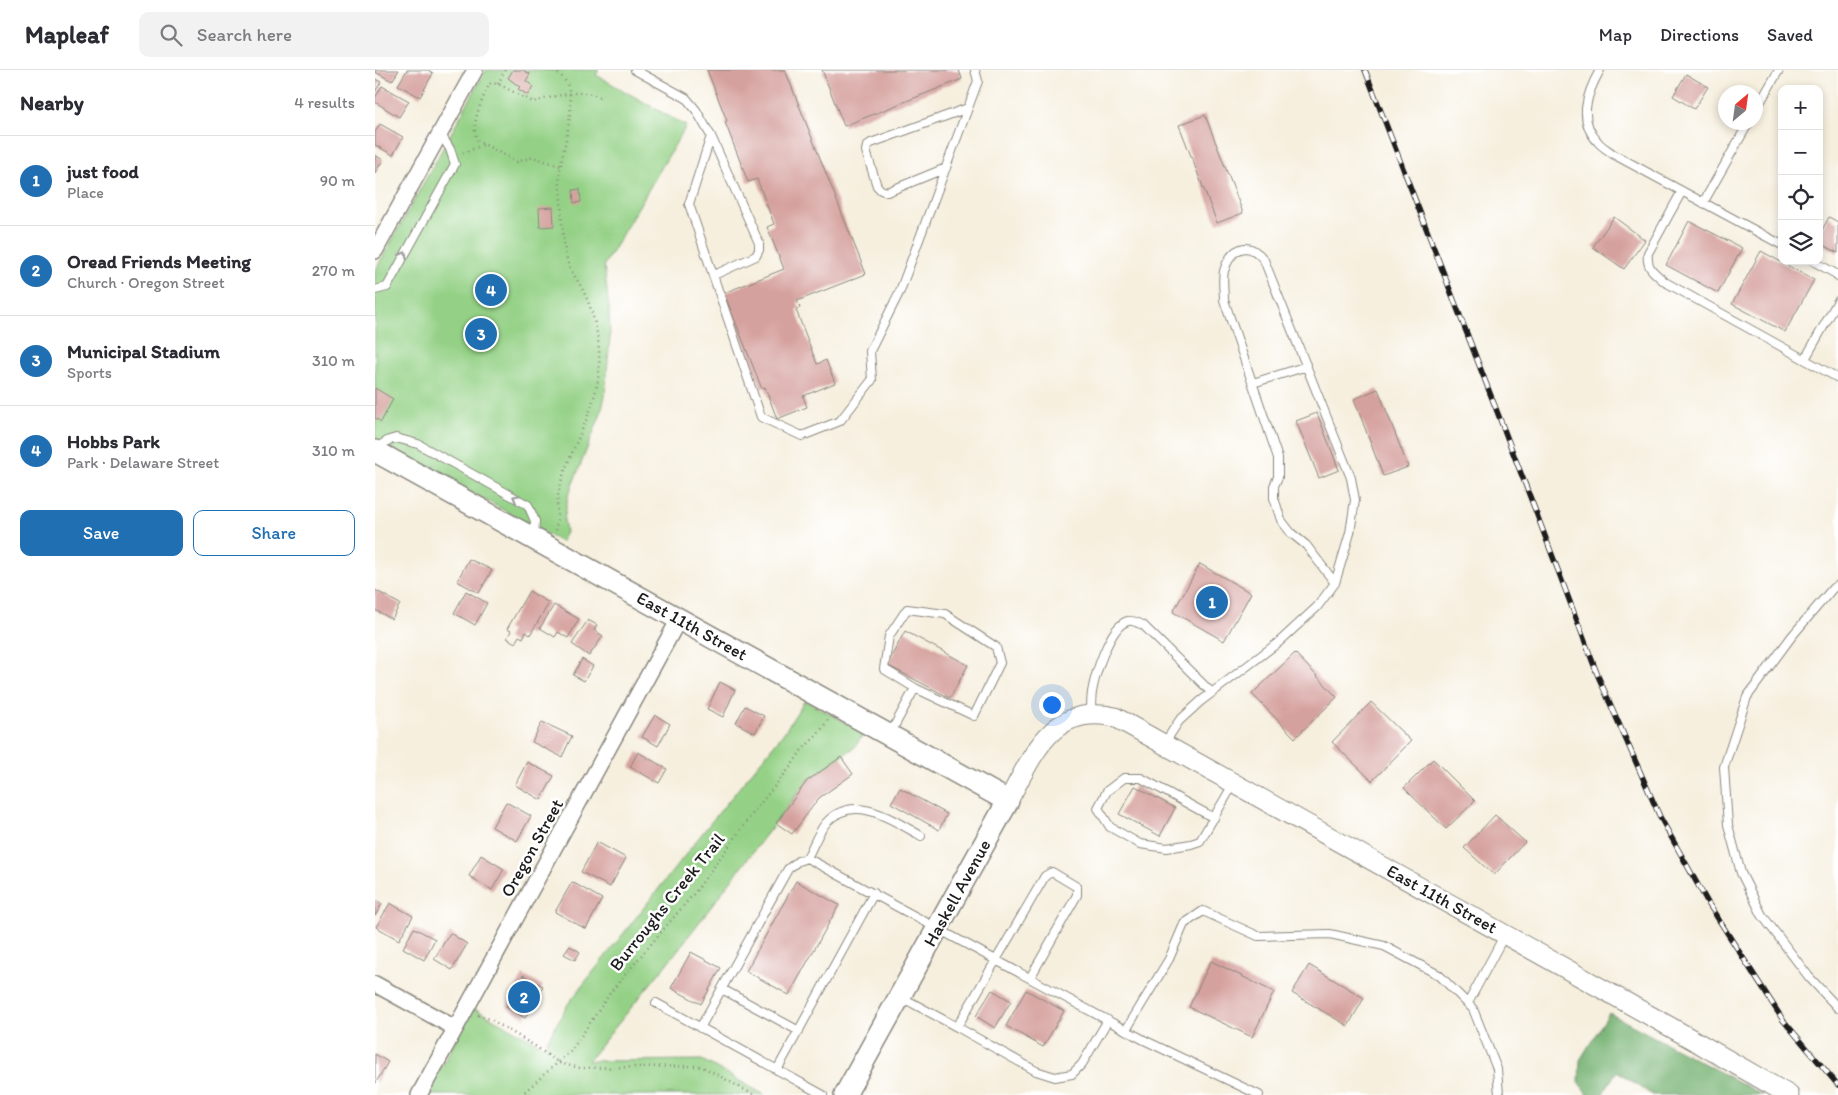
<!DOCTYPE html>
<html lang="en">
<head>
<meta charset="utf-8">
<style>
  :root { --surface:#fff; --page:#f2f2f3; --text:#2b2b33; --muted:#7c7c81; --line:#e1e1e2; --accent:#1f6fb2 }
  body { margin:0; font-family:Itim,sans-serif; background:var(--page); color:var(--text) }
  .controls { position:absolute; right:15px; top:15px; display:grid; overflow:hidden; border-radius:10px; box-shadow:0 2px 8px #0003 }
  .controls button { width:45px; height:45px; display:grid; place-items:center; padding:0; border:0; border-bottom:1px solid var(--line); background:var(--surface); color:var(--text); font:25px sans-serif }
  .compass { position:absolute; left:1343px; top:15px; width:45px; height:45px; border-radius:50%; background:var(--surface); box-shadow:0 2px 8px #0003; rotate:29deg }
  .you { position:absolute; left:676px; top:634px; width:18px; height:18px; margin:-12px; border:4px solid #fff; border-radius:50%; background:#1a73e8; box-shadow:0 0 0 8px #1a73e833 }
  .badge { display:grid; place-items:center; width:32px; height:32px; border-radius:50%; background:var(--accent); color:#fff; font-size:16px; font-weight:700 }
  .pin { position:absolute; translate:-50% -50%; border:2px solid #fff; box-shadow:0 1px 5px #0006 }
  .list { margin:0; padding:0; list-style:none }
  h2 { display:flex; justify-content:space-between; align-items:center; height:65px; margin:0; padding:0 20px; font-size:21px }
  h2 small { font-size:16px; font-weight:400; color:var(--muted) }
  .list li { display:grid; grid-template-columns:32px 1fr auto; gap:15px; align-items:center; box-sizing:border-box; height:90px; padding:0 20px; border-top:1px solid var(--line) }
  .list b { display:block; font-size:19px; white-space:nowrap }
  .list p { margin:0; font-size:16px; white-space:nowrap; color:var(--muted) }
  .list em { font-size:16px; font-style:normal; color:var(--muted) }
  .actions { display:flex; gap:10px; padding:15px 20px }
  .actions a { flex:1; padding:11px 0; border:1px solid var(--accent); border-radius:10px; text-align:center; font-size:18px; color:var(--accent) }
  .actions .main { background:var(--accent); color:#fff }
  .icon { flex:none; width:28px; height:28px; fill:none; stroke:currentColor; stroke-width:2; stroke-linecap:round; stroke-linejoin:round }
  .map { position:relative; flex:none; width:1463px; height:1025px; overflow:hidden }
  header { display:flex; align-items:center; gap:30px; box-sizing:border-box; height:70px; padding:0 25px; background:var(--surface); border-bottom:1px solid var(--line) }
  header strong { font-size:24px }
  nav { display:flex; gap:28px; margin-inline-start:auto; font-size:18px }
  .search { width:350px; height:45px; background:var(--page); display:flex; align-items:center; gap:12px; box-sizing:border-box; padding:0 18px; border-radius:10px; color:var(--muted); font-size:19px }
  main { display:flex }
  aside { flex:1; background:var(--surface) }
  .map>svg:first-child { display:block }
  .green { fill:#94d186; stroke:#587651 }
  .forest { fill:#77b373; stroke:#4a6848 }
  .building { fill:#d5a19e }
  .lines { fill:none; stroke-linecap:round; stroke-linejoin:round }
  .service-casing { stroke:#89867d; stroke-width:10 }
  .minor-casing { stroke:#89867d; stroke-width:18 }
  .tertiary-casing { stroke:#89867d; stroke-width:21 }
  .secondary-casing { stroke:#89867d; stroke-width:24 }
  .path { stroke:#89867d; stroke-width:2.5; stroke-dasharray:1 4; stroke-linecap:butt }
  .service { stroke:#fff; stroke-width:8 }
  .minor { stroke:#fff; stroke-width:15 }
  .tertiary { stroke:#fff; stroke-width:19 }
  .secondary { stroke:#fff; stroke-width:21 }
  .rail-casing { stroke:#1c1c1c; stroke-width:5.5 }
  .rail { stroke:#fff; stroke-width:4; stroke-dasharray:11; stroke-linecap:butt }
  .oneway { stroke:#999 }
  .labels { text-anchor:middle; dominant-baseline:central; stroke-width:5; stroke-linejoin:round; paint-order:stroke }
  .street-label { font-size:18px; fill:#1c1c1c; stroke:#fff }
</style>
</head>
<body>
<header>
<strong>Mapleaf</strong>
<div class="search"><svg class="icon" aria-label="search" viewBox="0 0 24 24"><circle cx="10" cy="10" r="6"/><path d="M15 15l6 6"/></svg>Search here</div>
<nav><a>Map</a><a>Directions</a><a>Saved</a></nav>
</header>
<main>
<aside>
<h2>Nearby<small>4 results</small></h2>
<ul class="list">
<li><span class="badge">1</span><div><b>just food</b><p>Place</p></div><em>90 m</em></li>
<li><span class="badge">2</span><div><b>Oread Friends Meeting</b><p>Church · Oregon Street</p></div><em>270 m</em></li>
<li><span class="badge">3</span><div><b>Municipal Stadium</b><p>Sports</p></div><em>310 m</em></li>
<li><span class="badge">4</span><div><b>Hobbs Park</b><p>Park · Delaware Street</p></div><em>310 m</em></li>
</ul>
<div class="actions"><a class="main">Save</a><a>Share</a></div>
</aside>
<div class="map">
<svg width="1463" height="1025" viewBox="0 0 1463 1025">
  <rect width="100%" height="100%" fill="#fff"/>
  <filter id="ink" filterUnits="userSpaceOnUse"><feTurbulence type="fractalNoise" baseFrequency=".02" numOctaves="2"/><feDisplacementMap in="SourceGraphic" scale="10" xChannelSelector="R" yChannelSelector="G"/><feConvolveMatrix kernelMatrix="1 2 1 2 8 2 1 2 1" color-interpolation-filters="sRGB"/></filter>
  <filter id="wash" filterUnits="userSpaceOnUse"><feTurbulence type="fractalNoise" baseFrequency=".0096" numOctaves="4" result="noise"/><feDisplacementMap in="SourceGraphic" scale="20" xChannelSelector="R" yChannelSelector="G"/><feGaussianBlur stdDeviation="1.12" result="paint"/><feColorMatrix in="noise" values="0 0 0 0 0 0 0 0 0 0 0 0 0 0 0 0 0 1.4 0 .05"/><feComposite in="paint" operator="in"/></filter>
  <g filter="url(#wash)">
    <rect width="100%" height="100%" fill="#f6efde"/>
    <path class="green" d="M 111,0 L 224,0 L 221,5 L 311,56 L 229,195 L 234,238 L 235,267 L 230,326 L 225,346 L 193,426 L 189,450 L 191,462 L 186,472 L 0,369 L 0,201 Z
      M 430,630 L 489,663 L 480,677 L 432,711 L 306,876 L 213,991 L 327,990 L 390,1025 L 51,1025 L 98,938 L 169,976 L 193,934 L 333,756 L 408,664 Z"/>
    <path class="forest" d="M 1234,943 L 1388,1025 L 1277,1025 L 1242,1001 L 1227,1025 L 1213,1025 L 1204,1013 L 1205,990 Z"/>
    <g id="blocks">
      <path class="building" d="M 0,0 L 24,0 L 17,11 L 0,2 Z
        M 32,0 L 53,0 L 58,3 L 45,27 L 23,15 Z
        M 138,0 L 148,0 L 155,4 L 151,11 L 158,16 L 153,25 L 143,19 L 145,17 L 133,8 Z
        M 332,0 L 410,0 L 491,204 L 422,231 L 425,238 L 421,240 L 442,294 L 451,290 L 460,313 L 428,326 L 432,337 L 402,349 L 390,317 L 387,319 L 349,223 L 409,199 L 392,157 L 399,154 L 382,109 L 373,112 L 350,52 L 352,51 Z
        M 447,0 L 584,0 L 587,9 L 469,56 Z
        M 1311,4 L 1333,17 L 1319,39 L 1298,26 Z
        M 0,9 L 6,12 L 0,22 Z
        M 7,16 L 34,31 L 24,47 L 0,32 L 0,28 Z
        M 830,45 L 868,143 L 842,153 L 804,55 Z
        M 5,54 L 28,67 L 18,85 L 0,75 L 0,62 Z
        M 0,85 L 8,90 L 0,103 Z
        M 205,119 L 206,132 L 199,133 L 198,120 Z
        M 178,137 L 179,156 L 165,157 L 164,138 Z
        M 1239,147 L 1270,170 L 1249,199 L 1218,177 Z
        M 1454,147 L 1463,152 L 1463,183 L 1444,173 L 1444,166 Z
        M 1314,151 L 1367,178 L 1343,223 L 1291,195 Z
        M 1386,181 L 1439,210 L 1410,262 L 1357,234 Z
        M 0,318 L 18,329 L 6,352 L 0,348 Z
        M 1003,319 L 1033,397 L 1008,406 L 979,329 Z
        M 942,343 L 964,400 L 944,408 L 921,351 Z
        M 94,489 L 117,500 L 104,523 L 82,511 Z
        M 825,494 L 876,523 L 849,571 L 798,542 Z
        M 0,520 L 25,534 L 17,549 L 0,540 Z
        M 91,521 L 112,533 L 100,555 L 79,543 Z
        M 154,521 L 174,533 L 155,565 L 151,562 L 148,568 L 144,566 L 140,573 L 132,568 L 136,561 L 132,559 Z
        M 179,535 L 204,549 L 193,568 L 183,562 L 180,567 L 165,558 Z
        M 213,550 L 222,555 L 219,560 L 228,566 L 214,586 L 197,574 Z
        M 530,561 L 593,595 L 575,628 L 512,595 Z
        M 920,583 L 962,627 L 920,668 L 877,624 Z
        M 207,589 L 218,596 L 209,611 L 198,605 Z
        M 345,612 L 360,620 L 348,647 L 332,639 Z
        M 996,632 L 1036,671 L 997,711 L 957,672 Z
        M 370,636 L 389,646 L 380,663 L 361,653 Z
        M 280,645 L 295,654 L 283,676 L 267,667 Z
        M 167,652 L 197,666 L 187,687 L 157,672 Z
        M 263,682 L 292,699 L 284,713 L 255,697 Z
        M 466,687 L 478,704 L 444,728 L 417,764 L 401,753 L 432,711 Z
        M 1058,689 L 1100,731 L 1071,759 L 1029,718 Z
        M 152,692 L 179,706 L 166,730 L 140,715 Z
        M 760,716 L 800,738 L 785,766 L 744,744 Z
        M 525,718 L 572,744 L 564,760 L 516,733 Z
        M 131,732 L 156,746 L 142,771 L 117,757 Z
        M 1120,745 L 1150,772 L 1119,805 L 1089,778 Z
        M 222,772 L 251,788 L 235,817 L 206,802 Z
        M 106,785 L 129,799 L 117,820 L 94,806 Z
        M 421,811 L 464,835 L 414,925 L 371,901 Z
        M 197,812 L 227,829 L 211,859 L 180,842 Z
        M 0,830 L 7,834 L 0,846 Z
        M 15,833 L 38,846 L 24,870 L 1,857 Z
        M 39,858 L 60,869 L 49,890 L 28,878 Z
        M 75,863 L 92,874 L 77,900 L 59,889 Z
        M 195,876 L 205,882 L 200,890 L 189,884 Z
        M 316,882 L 346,898 L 326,934 L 296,918 Z
        M 836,891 L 899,922 L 877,967 L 814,937 Z
        M 934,895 L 989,928 L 973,956 L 917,923 Z
        M 148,905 L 168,916 L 150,948 L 131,937 Z
        M 617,920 L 636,931 L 620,958 L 601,946 Z
        M 651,920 L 689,941 L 668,977 L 631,956 Z
        M 0,984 L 13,992 L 0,1014 Z"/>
    </g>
  </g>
  <g filter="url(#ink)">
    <use href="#blocks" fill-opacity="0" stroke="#89867d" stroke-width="1"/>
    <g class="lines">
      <g class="service-casing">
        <path id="service" d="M 260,0 L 311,28 L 321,40 L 336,66 L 314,134 L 386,347 L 427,366 L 465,351 L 497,310 L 495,281 L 525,221 L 603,11 L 600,0
          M 1225,0 C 1212,23 1202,50 1223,72 C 1227,77 1233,80 1238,84 L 1407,175
          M 1380,41 L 1404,0
          M 336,66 L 384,173 L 384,180 L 381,186 L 339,205
          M 571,98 L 512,122 L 506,120 L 502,116 L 491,81 L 492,76 L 496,73 L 593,38
          M 1307,121 L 1273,183 C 1271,199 1279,202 1290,212 L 1463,308
          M 1328,133 L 1374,52
          M 1438,191 L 1461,204 L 1463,207
          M 0,220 L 12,217 L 80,94 L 75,79 L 65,63
          M 1430,289 L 1463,231
          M 878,313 L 932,296
          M 1,378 L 14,370 L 21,368 L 43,374 L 153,435 L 160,451 L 159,466
          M 1463,515 L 1458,518 L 1417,566 L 1372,627 L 1349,697 L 1353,755 L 1366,803 L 1387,845 L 1434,907 L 1463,938
          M 716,645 C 716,637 716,629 717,622 C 720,605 735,555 753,551 C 758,550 763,553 768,555 L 837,623
          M 515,664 L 540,618 L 509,599 L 514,566 L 532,539 L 570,544 L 621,577 L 625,593 L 599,646 L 540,618
          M 789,674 L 804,651 L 826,631 L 904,572 L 942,537 L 960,513 L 975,463 L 980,430 L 976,408 L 889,190 C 873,169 856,178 849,201 C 847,210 849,221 849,230 L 903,388 L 903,407 L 899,416 L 899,428 L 906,450 L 916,463 L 931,475 L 960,513
          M 839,748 L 766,708 L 749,708 L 732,721 L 723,738 L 735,757 L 765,774 L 792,778 L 816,774 L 825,771 L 859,713
          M 432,788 C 438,777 443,762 451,753 C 479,722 518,750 546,766
          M 655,908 L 702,825 L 702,817 L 677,802 L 670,806 L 582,957 L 661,1001 L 680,1007 L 697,1004 L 707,994 L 733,950
          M 347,919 L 424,961
          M 526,927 L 582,957
          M 281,933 L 448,1025
          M 1093,933 L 1130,864
          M 325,958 L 413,799 L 423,791 L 432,788 L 769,970 L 884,1025
          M 751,960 L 794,889 L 809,854 L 828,841 L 883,866 L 955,864 L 1009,876 L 1064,905 L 1098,939 L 1122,999 L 1124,1025
          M 402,1000 L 499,823"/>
      </g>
      <g class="minor-casing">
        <path id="minor" d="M 0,181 L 100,0
          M 0,914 L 80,958
          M 44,1025 L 304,549"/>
      </g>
      <g class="tertiary-casing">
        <path id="tertiary" d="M 633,731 C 658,686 676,633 740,647 L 1299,959 L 1414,1025"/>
      </g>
      <g class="secondary-casing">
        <path id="secondary" d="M 0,381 L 633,731 L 470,1025"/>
      </g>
      <path class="path" d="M 179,0 C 184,4 189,8 192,14 C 202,36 188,77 185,100 C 184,110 185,120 186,130 C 187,150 187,171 192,190 C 195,202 203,210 208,220 C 220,245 226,274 224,301 C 220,343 198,373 186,412 C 181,427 183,444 181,461
        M 123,14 L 130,0
        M 88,83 L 108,75
        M 185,96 L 158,87 L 142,92 L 103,71 C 94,55 107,31 114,15 L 116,13 L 123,14 L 158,32 C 180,27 208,16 228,29
        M 103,945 L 115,949 L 160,976 L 184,993 L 205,998 L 322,996 L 330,998 L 379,1025
        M 146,1025 L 196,981 L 238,919 L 321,821 L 380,740 L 417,695 L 426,681 L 443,664 L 453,650"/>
      <use href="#service" class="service"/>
      <use href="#minor" class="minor"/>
      <use href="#tertiary" class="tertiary"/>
      <use href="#secondary" class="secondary"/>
      <g class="rail-casing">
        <path id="rail" d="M 990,0 L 1159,437 L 1223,606 L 1285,747 L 1333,833 L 1408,950 L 1463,1015"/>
      </g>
      <use href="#rail" class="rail"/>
    </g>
    <defs><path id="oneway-chevron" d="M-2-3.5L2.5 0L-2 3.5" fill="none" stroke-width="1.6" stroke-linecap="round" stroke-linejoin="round" transform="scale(1.25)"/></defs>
    <g class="oneway">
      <use href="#oneway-chevron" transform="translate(29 185) rotate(-61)"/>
      <use href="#oneway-chevron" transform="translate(141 428) rotate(-151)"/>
    </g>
  </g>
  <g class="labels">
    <g class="street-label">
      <text transform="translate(317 556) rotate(29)">East 11th Street</text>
      <text transform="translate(157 778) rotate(-61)">Oregon Street</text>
      <text transform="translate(582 823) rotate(-61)">Haskell Avenue</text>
      <text transform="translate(1067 829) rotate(29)">East 11th Street</text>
      <text transform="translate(292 832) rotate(-51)">Burroughs Creek Trail</text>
    </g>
  </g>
</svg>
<div class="controls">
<button>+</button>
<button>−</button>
<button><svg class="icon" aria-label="locate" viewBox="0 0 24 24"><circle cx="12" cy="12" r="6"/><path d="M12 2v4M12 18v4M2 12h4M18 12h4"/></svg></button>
<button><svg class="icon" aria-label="layers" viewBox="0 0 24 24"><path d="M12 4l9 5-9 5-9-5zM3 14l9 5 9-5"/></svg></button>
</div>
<svg class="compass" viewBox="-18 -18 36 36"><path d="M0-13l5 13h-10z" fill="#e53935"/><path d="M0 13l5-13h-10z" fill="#7c7c81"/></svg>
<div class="you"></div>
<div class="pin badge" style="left:837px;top:532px">1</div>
<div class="pin badge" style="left:149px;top:927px">2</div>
<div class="pin badge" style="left:106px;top:264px">3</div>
<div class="pin badge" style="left:116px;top:220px">4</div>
</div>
</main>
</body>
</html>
